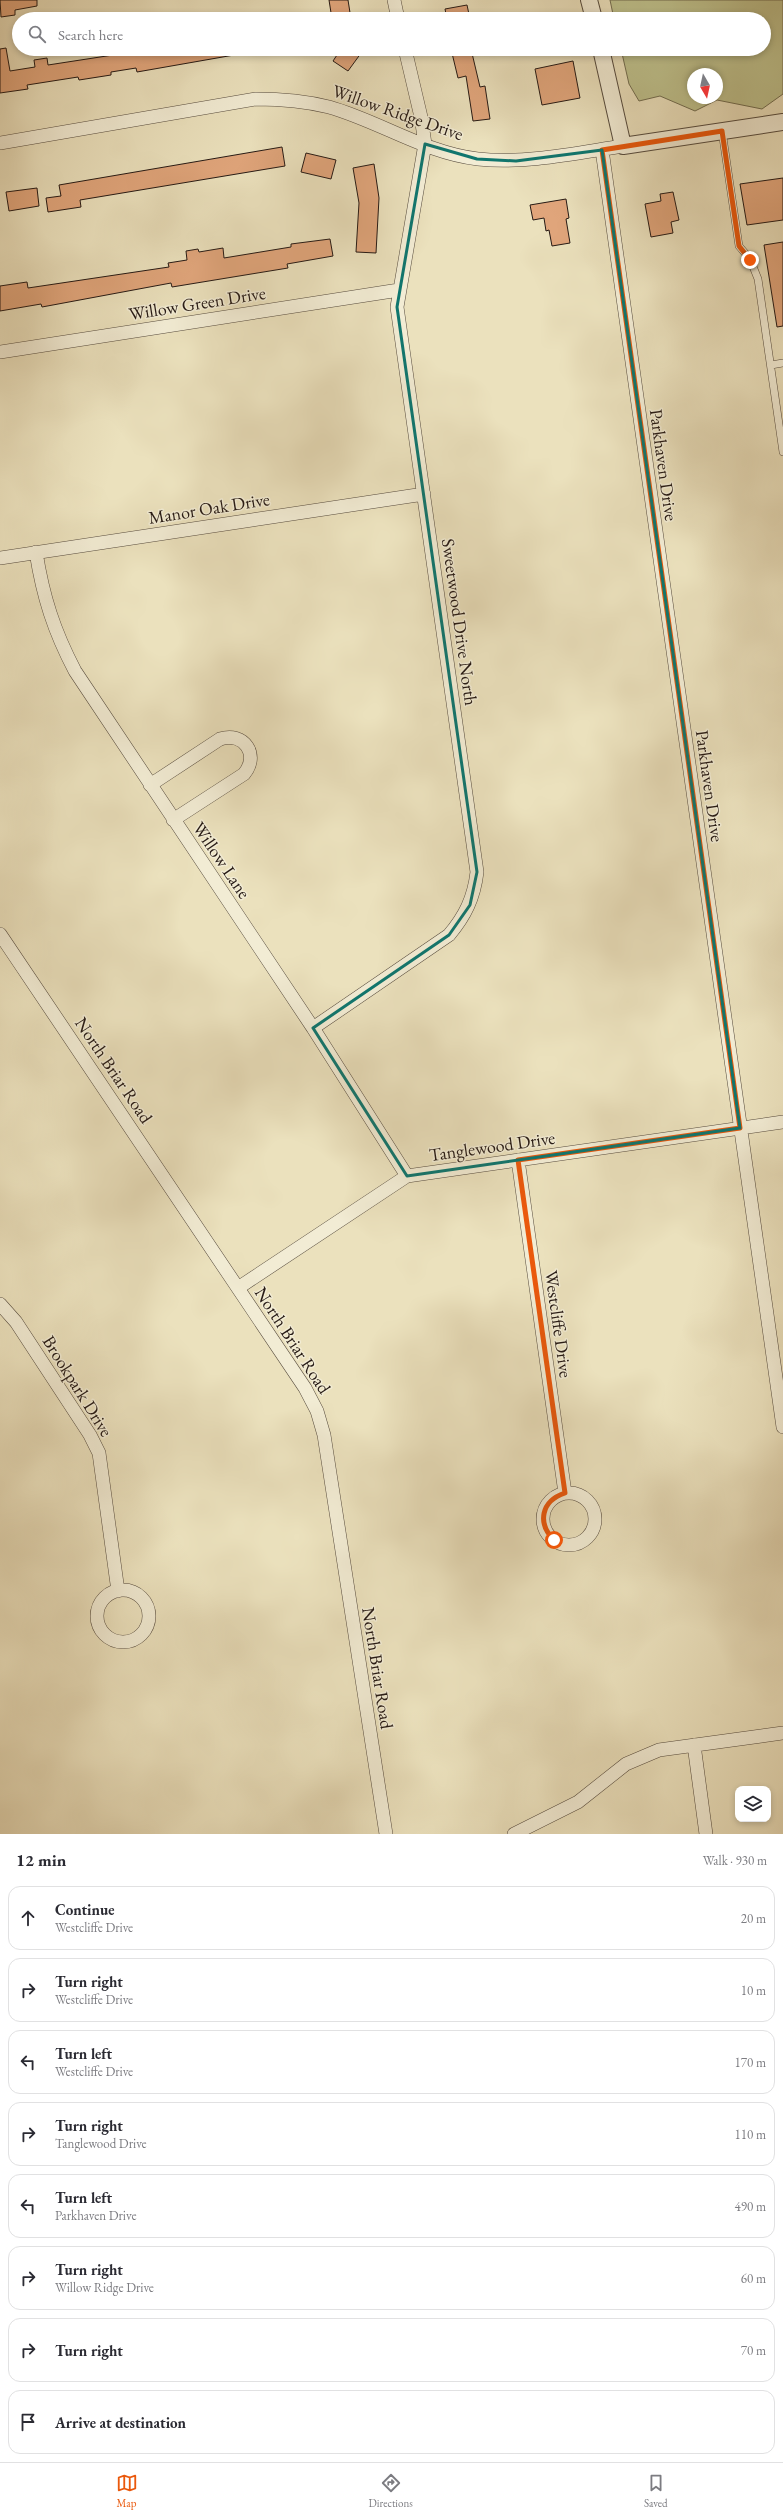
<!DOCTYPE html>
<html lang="en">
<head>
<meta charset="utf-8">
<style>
  :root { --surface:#fff; --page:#f7f7f7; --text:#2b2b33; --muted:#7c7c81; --line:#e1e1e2; --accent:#ea580c }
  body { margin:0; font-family:"EB Garamond",serif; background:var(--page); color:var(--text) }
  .controls { position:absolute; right:12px; bottom:12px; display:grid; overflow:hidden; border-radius:8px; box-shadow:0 2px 6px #0003 }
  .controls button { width:36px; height:36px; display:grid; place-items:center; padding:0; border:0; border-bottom:1px solid var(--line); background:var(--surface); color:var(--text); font:20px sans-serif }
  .compass { position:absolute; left:687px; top:68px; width:36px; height:36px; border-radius:50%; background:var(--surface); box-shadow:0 2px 6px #0003; rotate:171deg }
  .stop { position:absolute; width:12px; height:12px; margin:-9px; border:3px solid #ea580c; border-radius:50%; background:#fff }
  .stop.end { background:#ea580c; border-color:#fff; box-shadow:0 1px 4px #0008 }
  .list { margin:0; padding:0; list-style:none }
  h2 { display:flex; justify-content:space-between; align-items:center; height:52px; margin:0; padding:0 16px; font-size:17px }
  h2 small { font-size:13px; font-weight:400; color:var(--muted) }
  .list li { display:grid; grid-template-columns:26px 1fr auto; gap:12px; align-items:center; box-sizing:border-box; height:64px; margin:0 8px 8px; padding:0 8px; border:1px solid var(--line); border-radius:12px }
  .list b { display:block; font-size:15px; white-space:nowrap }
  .list p { margin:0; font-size:13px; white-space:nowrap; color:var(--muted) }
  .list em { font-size:13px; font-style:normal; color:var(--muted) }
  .icon { flex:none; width:22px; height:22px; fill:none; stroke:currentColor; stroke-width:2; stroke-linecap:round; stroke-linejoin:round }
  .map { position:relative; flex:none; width:783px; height:1834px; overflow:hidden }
  .search { position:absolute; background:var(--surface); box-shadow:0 2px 6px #0003; left:12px; right:12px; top:12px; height:44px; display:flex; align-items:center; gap:10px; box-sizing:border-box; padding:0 14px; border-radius:22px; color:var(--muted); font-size:15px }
  .sheet { height:628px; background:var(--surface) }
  nav { display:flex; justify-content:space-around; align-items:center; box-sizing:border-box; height:56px; border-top:1px solid var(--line); background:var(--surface); font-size:11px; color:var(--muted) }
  nav a { display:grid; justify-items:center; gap:2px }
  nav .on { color:var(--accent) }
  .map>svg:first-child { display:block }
  .green { fill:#bec18d; stroke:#726d50; fill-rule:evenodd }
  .building { fill:#e0a57b; stroke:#251914 }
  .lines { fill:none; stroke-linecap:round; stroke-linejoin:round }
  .service-casing { stroke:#564b3e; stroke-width:8 }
  .minor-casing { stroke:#564b3e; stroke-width:14 }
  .tertiary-casing { stroke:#564b3e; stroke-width:18 }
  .service { stroke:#f2ecd4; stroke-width:7 }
  .minor { stroke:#f2ecd4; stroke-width:13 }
  .tertiary { stroke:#f2ecd4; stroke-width:16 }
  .route { stroke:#ea580c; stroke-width:5 }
  .marked { fill:none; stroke:#0f766e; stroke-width:3; stroke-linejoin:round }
  .labels { text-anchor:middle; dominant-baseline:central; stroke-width:3; stroke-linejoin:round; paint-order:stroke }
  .street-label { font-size:18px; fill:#251914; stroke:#f2ecd4 }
</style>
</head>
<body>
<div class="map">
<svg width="783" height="1834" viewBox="0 0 783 1834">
  <rect width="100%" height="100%" fill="#ebe1bd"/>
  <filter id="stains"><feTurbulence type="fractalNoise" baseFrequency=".005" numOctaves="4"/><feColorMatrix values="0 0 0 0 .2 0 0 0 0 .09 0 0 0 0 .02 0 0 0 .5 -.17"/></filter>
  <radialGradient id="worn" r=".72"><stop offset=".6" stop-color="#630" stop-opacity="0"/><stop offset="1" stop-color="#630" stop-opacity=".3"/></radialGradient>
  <path class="green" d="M 610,0 L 783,0 L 783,94 L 762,109 L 717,100 L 695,111 L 660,96 L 639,101 L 629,84 L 621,49 L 764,49 L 764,19 L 614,19 ZM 693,74 L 717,74 L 717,98 L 693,98 Z"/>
  <path class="building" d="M 0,0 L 37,0 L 37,6 L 15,10 L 15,15 L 1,17 Z
    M 329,0 L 348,0 L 351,19 L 332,19 Z
    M 467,5 L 470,19 L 447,19 L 445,9 Z
    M 6,48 L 10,71 L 35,67 L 34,60 L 47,58 L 48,65 L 113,55 L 112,52 L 130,49 L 233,49 L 234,55 L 137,72 L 136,68 L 111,72 L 111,75 L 79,80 L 78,77 L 27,85 L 28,89 L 0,93 L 0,49 Z
    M 341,49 L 364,49 L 348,71 L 333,61 Z
    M 451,49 L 471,49 L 480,87 L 485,86 L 490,119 L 473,121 L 466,76 L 458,78 Z
    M 573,61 L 580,98 L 542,105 L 535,69 Z
    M 282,147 L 285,166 L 80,200 L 81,207 L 48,212 L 46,198 L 61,196 L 59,185 Z
    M 306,153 L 336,160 L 331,179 L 301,172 Z
    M 374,164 L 379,198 L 376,253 L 356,252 L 359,203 L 353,168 Z
    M 783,178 L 783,220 L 747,225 L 740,184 Z
    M 37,188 L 39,206 L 9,211 L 6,192 Z
    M 673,192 L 679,220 L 671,222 L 673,233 L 651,237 L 645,204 L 661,201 L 660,194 Z
    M 566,199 L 569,218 L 566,219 L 570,243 L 552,246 L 549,230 L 546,231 L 544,218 L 533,220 L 530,205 Z
    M 330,239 L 333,256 L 287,264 L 288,268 L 172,287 L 171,283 L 42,307 L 41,304 L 0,311 L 0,286 L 27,282 L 28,288 L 169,267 L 168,263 L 187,260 L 186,251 L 198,249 L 199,252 L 223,248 L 224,258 L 291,247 L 291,244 Z
    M 783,242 L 783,326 L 777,327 L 764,245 Z"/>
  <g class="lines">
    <g class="service-casing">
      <path id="service" d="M 722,131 L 739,246 L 750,259 L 758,279 L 783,452
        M 771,365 L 783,363"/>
    </g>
    <g class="minor-casing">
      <path id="minor" d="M 394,0 L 398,19
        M 0,143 L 256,99 C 281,99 305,101 329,107 C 379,121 425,153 478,159 C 526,164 576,153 623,146
        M 602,150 L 783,1427
        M 0,352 L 399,290
        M 36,552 C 43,597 54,631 75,671 L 313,1028 L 407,1176
        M 0,558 L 424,494
        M 150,785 L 220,739 C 244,731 260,755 244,774 L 173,820
        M 0,934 L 305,1388 L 317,1411 L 324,1435 L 386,1834
        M 313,1028 L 449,935 C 465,916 474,898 477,872 L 397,307 L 425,144 L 421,117 L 405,49
        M 518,1160 L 565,1493
        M 238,1288 L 407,1176 L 783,1122
        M 0,1304 L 16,1322 L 90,1435 L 99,1453 L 118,1591
        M543 1519a26 26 0 1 1 52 0a26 26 0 1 1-52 0Z
        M97 1616a26 26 0 1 1 52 0a26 26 0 1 1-52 0Z
        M 694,1745 L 706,1834
        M 514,1834 L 578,1802 L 626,1764 L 659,1750 L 783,1733"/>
    </g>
    <g class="tertiary-casing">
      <path id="tertiary" d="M 589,0 L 594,19
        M 601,49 L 623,146 L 783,122"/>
    </g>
    <use href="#service" class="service"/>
    <use href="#minor" class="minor"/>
    <use href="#tertiary" class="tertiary"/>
  </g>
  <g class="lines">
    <path class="route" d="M 554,1540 C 537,1523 541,1501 565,1493 L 518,1160 L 740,1128 L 602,150 L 722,131 L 739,246 L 750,260"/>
  </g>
  <path class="marked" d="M 425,144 L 477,159 L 516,161 L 602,150 L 740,1128 L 407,1176 L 313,1028 L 449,935 L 470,905 L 477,872 L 397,307 Z"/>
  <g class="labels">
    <g class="street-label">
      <text transform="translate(398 112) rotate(19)">Willow Ridge Drive</text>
      <text transform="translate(197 303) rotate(-9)">Willow Green Drive</text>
      <text transform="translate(664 465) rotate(82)">Parkhaven Drive</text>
      <text transform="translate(209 508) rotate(-9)">Manor Oak Drive</text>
      <text transform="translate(460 622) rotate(82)">Sweetwood Drive North</text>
      <text transform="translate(710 786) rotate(82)">Parkhaven Drive</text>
      <text transform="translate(222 860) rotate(56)">Willow Lane</text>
      <text transform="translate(114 1070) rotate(56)">North Briar Road</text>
      <text transform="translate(492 1146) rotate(-8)">Tanglewood Drive</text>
      <text transform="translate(559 1324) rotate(82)">Westcliffe Drive</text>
      <text transform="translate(293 1340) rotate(57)">North Briar Road</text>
      <text transform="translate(78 1386) rotate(58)">Brookpark Drive</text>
      <text transform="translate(378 1668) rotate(81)">North Briar Road</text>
    </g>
  </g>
  <rect width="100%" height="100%" filter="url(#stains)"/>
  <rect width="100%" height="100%" fill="url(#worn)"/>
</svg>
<div class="controls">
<button><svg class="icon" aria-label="layers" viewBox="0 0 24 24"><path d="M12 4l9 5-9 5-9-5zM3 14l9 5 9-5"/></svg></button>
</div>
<svg class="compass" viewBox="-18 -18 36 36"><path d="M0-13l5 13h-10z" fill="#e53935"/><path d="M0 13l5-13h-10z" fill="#7c7c81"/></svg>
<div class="stop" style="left:554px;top:1540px"></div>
<div class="stop end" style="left:750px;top:260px"></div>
<div class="search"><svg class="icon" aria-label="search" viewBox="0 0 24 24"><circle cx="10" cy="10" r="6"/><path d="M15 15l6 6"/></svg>Search here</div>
</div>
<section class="sheet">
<h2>12 min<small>Walk · 930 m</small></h2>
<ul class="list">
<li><svg class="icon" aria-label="ahead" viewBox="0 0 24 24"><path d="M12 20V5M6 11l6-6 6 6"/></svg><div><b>Continue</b><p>Westcliffe Drive</p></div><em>20 m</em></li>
<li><svg class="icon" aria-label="right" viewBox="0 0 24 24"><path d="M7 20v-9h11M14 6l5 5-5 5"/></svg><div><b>Turn right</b><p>Westcliffe Drive</p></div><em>10 m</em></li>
<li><svg class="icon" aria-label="left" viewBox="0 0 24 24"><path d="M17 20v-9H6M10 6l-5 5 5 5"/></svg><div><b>Turn left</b><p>Westcliffe Drive</p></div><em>170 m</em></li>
<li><svg class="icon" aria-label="right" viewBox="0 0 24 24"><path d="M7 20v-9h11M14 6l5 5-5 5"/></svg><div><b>Turn right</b><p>Tanglewood Drive</p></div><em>110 m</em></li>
<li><svg class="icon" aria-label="left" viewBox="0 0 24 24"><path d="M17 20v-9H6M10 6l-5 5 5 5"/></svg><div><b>Turn left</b><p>Parkhaven Drive</p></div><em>490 m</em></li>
<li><svg class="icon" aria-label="right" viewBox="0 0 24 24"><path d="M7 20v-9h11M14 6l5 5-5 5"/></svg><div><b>Turn right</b><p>Willow Ridge Drive</p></div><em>60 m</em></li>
<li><svg class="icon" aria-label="right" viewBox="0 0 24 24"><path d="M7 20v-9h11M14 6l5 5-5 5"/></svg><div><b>Turn right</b></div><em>70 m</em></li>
<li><svg class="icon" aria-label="arrive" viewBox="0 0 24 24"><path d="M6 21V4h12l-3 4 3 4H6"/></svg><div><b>Arrive at destination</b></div></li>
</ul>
</section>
<nav>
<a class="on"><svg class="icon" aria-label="map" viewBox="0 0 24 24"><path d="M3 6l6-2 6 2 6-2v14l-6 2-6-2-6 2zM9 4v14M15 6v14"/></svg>Map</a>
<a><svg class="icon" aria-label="directions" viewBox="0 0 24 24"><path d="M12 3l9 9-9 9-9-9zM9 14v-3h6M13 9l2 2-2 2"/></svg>Directions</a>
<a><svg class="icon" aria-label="saved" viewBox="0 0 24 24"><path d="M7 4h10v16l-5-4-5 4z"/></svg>Saved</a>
</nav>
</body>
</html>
